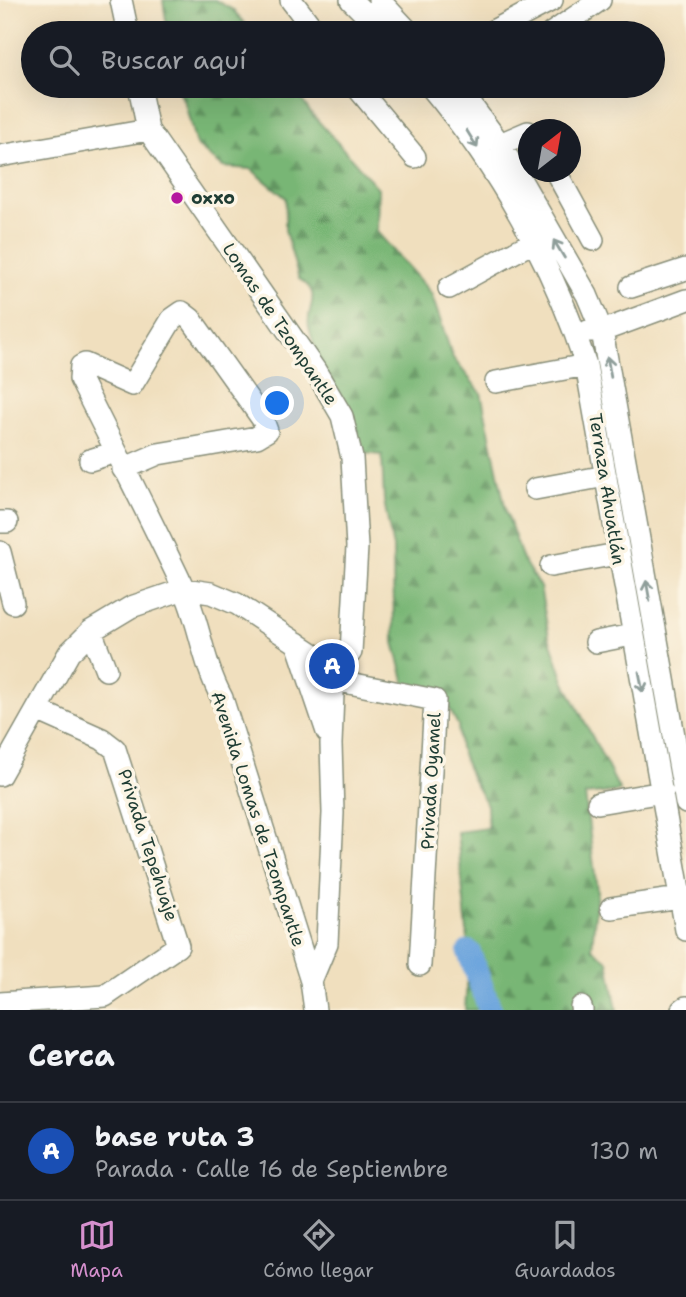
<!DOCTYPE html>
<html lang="es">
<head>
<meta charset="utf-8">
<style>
  :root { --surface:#171b24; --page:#20242c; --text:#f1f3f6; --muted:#9ea1a6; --line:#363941; --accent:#d690ce }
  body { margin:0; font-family:"Shantell Sans",sans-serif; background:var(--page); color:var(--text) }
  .compass { position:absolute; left:518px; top:119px; width:63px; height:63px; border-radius:50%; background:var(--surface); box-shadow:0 7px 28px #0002; rotate:31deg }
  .you { position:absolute; left:278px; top:404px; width:24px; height:24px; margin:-18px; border:5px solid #fff; border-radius:50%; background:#1a73e8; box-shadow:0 0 0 10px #1a73e833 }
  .badge { display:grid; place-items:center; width:46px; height:46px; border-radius:50%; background:var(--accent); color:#fff; font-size:23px; font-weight:700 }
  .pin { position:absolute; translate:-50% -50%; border:4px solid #fff; box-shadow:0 2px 7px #0006 }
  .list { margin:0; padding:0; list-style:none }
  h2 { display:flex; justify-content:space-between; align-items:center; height:91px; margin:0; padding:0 28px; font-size:30px }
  h2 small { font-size:23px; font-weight:400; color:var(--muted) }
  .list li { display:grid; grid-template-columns:46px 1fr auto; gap:21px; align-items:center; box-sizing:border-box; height:98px; padding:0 28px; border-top:2px solid var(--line) }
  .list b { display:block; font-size:26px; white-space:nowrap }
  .list p { margin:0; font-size:23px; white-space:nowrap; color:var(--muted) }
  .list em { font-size:23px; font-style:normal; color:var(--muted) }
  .icon { flex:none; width:38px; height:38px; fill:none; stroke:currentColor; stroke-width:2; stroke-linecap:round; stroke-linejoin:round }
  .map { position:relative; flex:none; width:686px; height:1010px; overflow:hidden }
  .search { position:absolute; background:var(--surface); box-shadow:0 7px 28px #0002; left:21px; right:21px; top:21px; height:77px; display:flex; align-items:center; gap:18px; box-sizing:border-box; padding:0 24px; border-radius:38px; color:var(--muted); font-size:26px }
  .sheet { height:189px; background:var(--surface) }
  nav { display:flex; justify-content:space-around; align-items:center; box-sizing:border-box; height:98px; border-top:2px solid var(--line); background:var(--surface); font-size:19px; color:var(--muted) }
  nav a { display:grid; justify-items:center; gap:4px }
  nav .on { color:var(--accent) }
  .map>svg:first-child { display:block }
  .forest { fill:url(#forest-firs); stroke:#4c7a54; stroke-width:2 }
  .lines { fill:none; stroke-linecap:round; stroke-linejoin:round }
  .river { stroke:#6ea6dd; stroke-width:24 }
  .minor-casing { stroke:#888e79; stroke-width:24 }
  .minor { stroke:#fff; stroke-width:21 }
  .oneway { stroke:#8f9e9a }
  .poi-dot { fill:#b5179e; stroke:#fcf5e5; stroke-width:2.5 }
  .labels { text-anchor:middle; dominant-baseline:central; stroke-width:7; stroke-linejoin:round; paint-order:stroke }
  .poi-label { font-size:18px; font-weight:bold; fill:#1f3d34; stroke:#fcf5e5; text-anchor:start }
  .street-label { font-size:18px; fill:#1f3d34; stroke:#fcf5e5 }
</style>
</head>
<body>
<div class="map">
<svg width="686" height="1010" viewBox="0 0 686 1010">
  <defs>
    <pattern id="forest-firs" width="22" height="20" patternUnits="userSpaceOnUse" patternTransform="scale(1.75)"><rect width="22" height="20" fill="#78b675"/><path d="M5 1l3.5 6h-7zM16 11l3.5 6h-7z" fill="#629561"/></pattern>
  </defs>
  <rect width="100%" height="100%" fill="#fcf5e5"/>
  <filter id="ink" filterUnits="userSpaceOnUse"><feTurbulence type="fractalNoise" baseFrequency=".0143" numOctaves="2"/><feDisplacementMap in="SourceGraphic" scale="14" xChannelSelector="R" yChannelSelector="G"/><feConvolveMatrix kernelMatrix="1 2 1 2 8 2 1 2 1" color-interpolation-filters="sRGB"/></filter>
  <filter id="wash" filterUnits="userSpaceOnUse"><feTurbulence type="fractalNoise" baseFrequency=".00686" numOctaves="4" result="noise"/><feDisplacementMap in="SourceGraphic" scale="28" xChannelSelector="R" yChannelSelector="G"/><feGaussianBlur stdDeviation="1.57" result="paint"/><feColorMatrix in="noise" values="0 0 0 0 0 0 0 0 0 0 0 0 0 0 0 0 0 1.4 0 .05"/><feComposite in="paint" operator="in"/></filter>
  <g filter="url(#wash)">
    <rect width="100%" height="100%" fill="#f0dfbe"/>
    <path class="forest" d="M 163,0 L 215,0 L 233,10 L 253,33 L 168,33 Z
      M 176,86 L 292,86 L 311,113 L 378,188 L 377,232 L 431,293 L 453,358 L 481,393 L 506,511 L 523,560 L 540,587 L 549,637 L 564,681 L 620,791 L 585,795 L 597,891 L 592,948 L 608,961 L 617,1010 L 465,1010 L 469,952 L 457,832 L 488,828 L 487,805 L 471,777 L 460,749 L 458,725 L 444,698 L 406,687 L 394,642 L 393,548 L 384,501 L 382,455 L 354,452 C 339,411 320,370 309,327 C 305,307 325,295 299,279 L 285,230 L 286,198 L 251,169 L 223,167 L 196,145 L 185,103 Z"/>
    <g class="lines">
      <path class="river" d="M 469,952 L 490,1010"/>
    </g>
  </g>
  <g filter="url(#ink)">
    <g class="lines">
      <g class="minor-casing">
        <path id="minor" d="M 121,0 L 128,33
          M 291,0 L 316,33
          M 351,0 L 384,33
          M 379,0 L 410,33
          M 489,33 L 552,0
          M 552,33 L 600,0
          M 356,86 L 415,157
          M 430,86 C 498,167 553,264 586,365 L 686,930
          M 457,86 L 500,144 L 587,295 L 602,331 L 686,803
          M 500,144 L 528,132
          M 0,156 L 148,130
          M 556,172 L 593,240
          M 631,287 L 686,269
          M 449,288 L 533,242
          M 588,331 L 602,331 L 686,300
          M 496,382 L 586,365
          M 90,460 L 116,452
          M 123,469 L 158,454 L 257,437 L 267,431 L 263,420 L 191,319 L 182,312 L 172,319 L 132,385 L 85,364 L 81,366 L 80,379 C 114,448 150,517 183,587 C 200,623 202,661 222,698 L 311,981 L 315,1010
          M 535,489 L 606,476
          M 0,522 L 7,522
          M 0,552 L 13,603
          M 551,566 L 617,554
          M 91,631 L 106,670
          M 596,642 L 632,635
          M 297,643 L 327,732
          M 334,680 L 435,700 L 420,965
          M 0,775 L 69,653 L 91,631 L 131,607 L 184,589 L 211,593 L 237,604 L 327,663 L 341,665 L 351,652 L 357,547 L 352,458 L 342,416 L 315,370 L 148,130 L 139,86
          M 598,803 L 663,792
          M 611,908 L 680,898
          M 311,981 L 327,943 L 333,813 L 331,744 L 334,668
          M 0,1003 L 105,996 L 178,946 L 115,749 L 102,739 L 37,710
          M 581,1007 L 582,1010
          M 682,1010 L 686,1007"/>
      </g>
      <use href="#minor" class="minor"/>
    </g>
    <defs><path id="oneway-shaft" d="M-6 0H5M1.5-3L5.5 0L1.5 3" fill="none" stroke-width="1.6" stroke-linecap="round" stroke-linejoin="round" transform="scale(1.75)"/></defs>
    <g class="oneway">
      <use href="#oneway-shaft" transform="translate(472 139) rotate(58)"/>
      <use href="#oneway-shaft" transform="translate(559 249) rotate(-121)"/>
      <use href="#oneway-shaft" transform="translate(609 367) rotate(-100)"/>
      <use href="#oneway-shaft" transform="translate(648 591) rotate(-100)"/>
      <use href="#oneway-shaft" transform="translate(641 682) rotate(79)"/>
    </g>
  </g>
  <circle class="poi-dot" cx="177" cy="198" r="7"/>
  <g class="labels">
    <g class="poi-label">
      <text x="191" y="198">oxxo</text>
    </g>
    <g class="street-label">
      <text transform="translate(280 324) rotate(56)">Lomas de Tzompantle</text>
      <text transform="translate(607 489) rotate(81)">Terraza Ahuatlán</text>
      <text transform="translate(431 781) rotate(-87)">Privada Oyamel</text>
      <text transform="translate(258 819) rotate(72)">Avenida Lomas de Tzompantle</text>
      <text transform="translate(148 845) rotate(72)">Privada Tepehuaje</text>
    </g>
  </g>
</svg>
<svg class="compass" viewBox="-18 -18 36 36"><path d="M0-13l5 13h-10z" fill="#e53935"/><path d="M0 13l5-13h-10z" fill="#9ea1a6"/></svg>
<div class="you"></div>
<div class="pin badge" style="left:332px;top:666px;background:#1a4fb4">A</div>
<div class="search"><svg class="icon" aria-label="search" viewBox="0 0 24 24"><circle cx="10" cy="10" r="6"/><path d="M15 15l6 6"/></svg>Buscar aquí</div>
</div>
<section class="sheet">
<h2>Cerca<small></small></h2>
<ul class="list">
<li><span class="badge" style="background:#1a4fb4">A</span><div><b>base ruta 3</b><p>Parada · Calle 16 de Septiembre</p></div><em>130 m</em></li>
</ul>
</section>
<nav>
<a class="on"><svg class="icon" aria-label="map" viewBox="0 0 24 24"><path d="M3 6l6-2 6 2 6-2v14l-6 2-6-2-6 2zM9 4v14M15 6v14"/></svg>Mapa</a>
<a><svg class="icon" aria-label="directions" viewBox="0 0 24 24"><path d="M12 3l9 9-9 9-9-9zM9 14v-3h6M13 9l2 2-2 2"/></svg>Cómo llegar</a>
<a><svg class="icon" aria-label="saved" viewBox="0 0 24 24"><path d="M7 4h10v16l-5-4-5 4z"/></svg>Guardados</a>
</nav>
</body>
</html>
